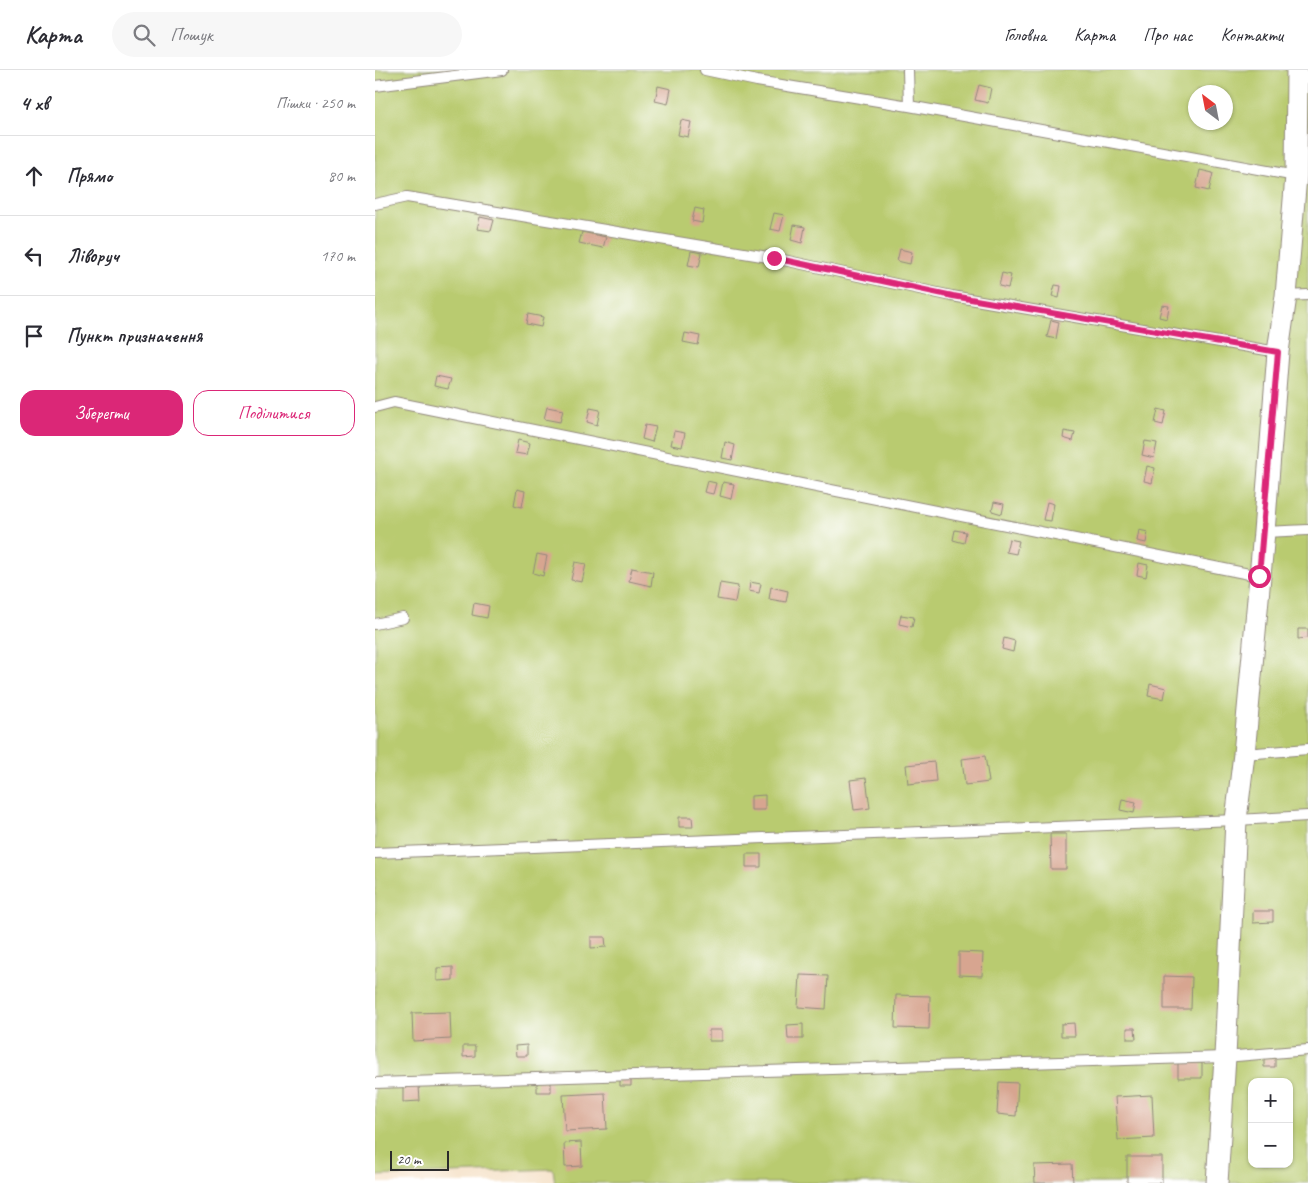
<!DOCTYPE html>
<html lang="uk">
<head>
<meta charset="utf-8">
<style>
  :root { --surface:#fff; --page:#f7f7f7; --text:#2b2b33; --muted:#7c7c81; --line:#e1e1e2; --accent:#db2777 }
  body { margin:0; font-family:Caveat,sans-serif; background:var(--page); color:var(--text) }
  .controls { position:absolute; right:15px; bottom:15px; display:grid; overflow:hidden; border-radius:10px; box-shadow:0 1px 4px #0004 }
  .controls button { width:45px; height:45px; display:grid; place-items:center; padding:0; border:0; border-bottom:1px solid var(--line); background:var(--surface); color:var(--text); font:25px sans-serif }
  .compass { position:absolute; left:813px; top:15px; width:45px; height:45px; border-radius:50%; background:var(--surface); box-shadow:0 1px 4px #0004; rotate:328deg }
  .scale { position:absolute; left:15px; bottom:12px; width:59px; box-sizing:border-box; padding-left:5px; border:2px solid #2b2b2b; border-top:0; font-size:14px; line-height:18px; white-space:nowrap; color:#2b2b2b; -webkit-text-stroke:4px #fff; paint-order:stroke }
  .stop { position:absolute; width:15px; height:15px; margin:-11px; border:4px solid #db2777; border-radius:50%; background:#fff }
  .stop.end { background:#db2777; border-color:#fff; box-shadow:0 1px 5px #0008 }
  .list { margin:0; padding:0; list-style:none }
  h2 { display:flex; justify-content:space-between; align-items:center; height:65px; margin:0; padding:0 20px; font-size:21px }
  h2 small { font-size:16px; font-weight:400; color:var(--muted) }
  .list li { display:grid; grid-template-columns:32px 1fr auto; gap:15px; align-items:center; box-sizing:border-box; height:80px; padding:0 20px; border-top:1px solid var(--line) }
  .list b { display:block; font-size:19px; white-space:nowrap }
  .list em { font-size:16px; font-style:normal; color:var(--muted) }
  .actions { display:flex; gap:10px; padding:15px 20px }
  .actions a { flex:1; padding:11px 0; border:1px solid var(--accent); border-radius:15px; text-align:center; font-size:18px; color:var(--accent) }
  .actions .main { background:var(--accent); color:#fff }
  .icon { flex:none; width:28px; height:28px; fill:none; stroke:currentColor; stroke-width:2; stroke-linecap:round; stroke-linejoin:round }
  .map { position:relative; flex:none; width:933px; height:1113px; overflow:hidden }
  header { display:flex; align-items:center; gap:30px; box-sizing:border-box; height:70px; padding:0 25px; background:var(--surface); border-bottom:1px solid var(--line) }
  header strong { font-size:24px }
  nav { display:flex; gap:28px; margin-inline-start:auto; font-size:18px }
  .search { width:350px; height:45px; background:var(--page); display:flex; align-items:center; gap:12px; box-sizing:border-box; padding:0 18px; border-radius:28px; color:var(--muted); font-size:19px }
  main { display:flex }
  aside { flex:1; background:var(--surface) }
  .map>svg:first-child { display:block }
  .green { fill:#b9cb6f; stroke:#727b4d; fill-rule:evenodd }
  .building { fill:#d7a590 }
  .lines { fill:none; stroke-linecap:round; stroke-linejoin:round }
  .lane-casing { stroke:#90877b; stroke-width:12 }
  .street-casing { stroke:#90877b; stroke-width:23 }
  .lane { stroke:#fff; stroke-width:10 }
  .street { stroke:#fff; stroke-width:21 }
  .route { stroke:#db2777; stroke-width:6 }
</style>
</head>
<body>
<header>
<strong>Карта</strong>
<div class="search"><svg class="icon" aria-label="search" viewBox="0 0 24 24"><circle cx="10" cy="10" r="6"/><path d="M15 15l6 6"/></svg>Пошук</div>
<nav><a>Головна</a><a>Карта</a><a>Про нас</a><a>Контакти</a></nav>
</header>
<main>
<aside>
<h2>4 хв<small>Пішки · 250 m</small></h2>
<ul class="list">
<li><svg class="icon" aria-label="ahead" viewBox="0 0 24 24"><path d="M12 20V5M6 11l6-6 6 6"/></svg><div><b>Прямо</b></div><em>80 m</em></li>
<li><svg class="icon" aria-label="left" viewBox="0 0 24 24"><path d="M17 20v-9H6M10 6l-5 5 5 5"/></svg><div><b>Ліворуч</b></div><em>170 m</em></li>
<li><svg class="icon" aria-label="arrive" viewBox="0 0 24 24"><path d="M6 21V4h12l-3 4 3 4H6"/></svg><div><b>Пункт призначення</b></div></li>
</ul>
<div class="actions"><a class="main">Зберегти</a><a>Поділитися</a></div>
</aside>
<div class="map">
<svg width="933" height="1113" viewBox="0 0 933 1113">
  <rect width="100%" height="100%" fill="#fff"/>
  <filter id="ink" filterUnits="userSpaceOnUse"><feTurbulence type="fractalNoise" baseFrequency=".02" numOctaves="2"/><feDisplacementMap in="SourceGraphic" scale="10" xChannelSelector="R" yChannelSelector="G"/><feConvolveMatrix kernelMatrix="1 2 1 2 8 2 1 2 1" color-interpolation-filters="sRGB"/></filter>
  <filter id="wash" filterUnits="userSpaceOnUse"><feTurbulence type="fractalNoise" baseFrequency=".0096" numOctaves="4" result="noise"/><feDisplacementMap in="SourceGraphic" scale="20" xChannelSelector="R" yChannelSelector="G"/><feGaussianBlur stdDeviation="1.12" result="paint"/><feColorMatrix in="noise" values="0 0 0 0 0 0 0 0 0 0 0 0 0 0 0 0 0 1.4 0 .05"/><feComposite in="paint" operator="in"/></filter>
  <g filter="url(#wash)">
    <rect width="100%" height="100%" fill="#f6e3cb"/>
    <path class="green" d="M 0,0 L 933,0 L 933,1113 L 180,1113 L 178,1099 L 0,1106 ZM 821,22 L 851,22 L 851,52 L 821,52 ZM 877,1012 L 914,1012 L 914,1094 L 877,1094 Z"/>
    <g id="blocks">
      <path class="building" d="M 604,15 L 616,18 L 613,33 L 600,30 Z
        M 283,16 L 296,19 L 293,34 L 280,31 Z
        M 306,50 L 316,52 L 313,67 L 303,65 Z
        M 825,100 L 838,103 L 834,121 L 821,118 Z
        M 320,138 L 329,140 L 327,153 L 317,151 Z
        M 399,143 L 409,145 L 405,161 L 395,159 Z
        M 105,147 L 119,150 L 116,161 L 102,159 Z
        M 419,155 L 430,157 L 427,173 L 416,170 Z
        M 207,162 L 231,167 L 228,178 L 204,173 Z
        M 525,179 L 537,182 L 535,194 L 522,191 Z
        M 316,181 L 327,183 L 324,197 L 313,195 Z
        M 627,203 L 636,205 L 633,218 L 624,216 Z
        M 680,215 L 686,216 L 684,228 L 677,226 Z
        M 787,235 L 794,236 L 792,249 L 784,247 Z
        M 153,244 L 168,247 L 166,257 L 151,254 Z
        M 676,250 L 684,252 L 681,269 L 672,267 Z
        M 310,263 L 325,266 L 323,275 L 308,272 Z
        M 61,306 L 76,309 L 73,319 L 59,316 Z
        M 172,337 L 188,340 L 185,352 L 169,349 Z
        M 215,338 L 225,340 L 222,355 L 212,352 Z
        M 783,339 L 791,341 L 788,355 L 780,353 Z
        M 270,355 L 281,357 L 277,372 L 267,369 Z
        M 299,361 L 310,363 L 307,377 L 296,375 Z
        M 689,361 L 700,363 L 698,371 L 688,368 Z
        M 143,370 L 155,373 L 152,385 L 140,383 Z
        M 770,371 L 782,373 L 779,388 L 767,385 Z
        M 350,372 L 360,375 L 357,390 L 347,388 Z
        M 772,396 L 780,398 L 777,413 L 769,411 Z
        M 332,411 L 341,413 L 338,424 L 329,422 Z
        M 348,412 L 359,414 L 356,429 L 345,426 Z
        M 142,419 L 150,421 L 147,437 L 139,435 Z
        M 619,432 L 629,434 L 627,444 L 617,441 Z
        M 672,432 L 679,434 L 676,451 L 668,450 Z
        M 580,460 L 591,462 L 589,473 L 578,470 Z
        M 764,460 L 773,462 L 771,473 L 762,471 Z
        M 634,469 L 644,471 L 641,484 L 631,482 Z
        M 162,484 L 172,486 L 168,506 L 158,503 Z
        M 200,492 L 211,494 L 207,512 L 196,510 Z
        M 764,493 L 773,495 L 771,507 L 762,505 Z
        M 257,498 L 278,502 L 276,516 L 254,511 Z
        M 375,512 L 386,514 L 384,523 L 374,521 Z
        M 345,513 L 363,516 L 360,532 L 342,529 Z
        M 396,517 L 413,521 L 411,532 L 394,529 Z
        M 99,533 L 114,536 L 112,548 L 97,545 Z
        M 526,545 L 539,547 L 537,557 L 524,554 Z
        M 923,559 L 933,559 L 933,568 L 923,569 Z
        M 629,568 L 640,571 L 638,582 L 627,579 Z
        M 775,614 L 791,618 L 789,629 L 773,626 Z
        M 610,686 L 614,712 L 590,715 L 587,689 Z
        M 559,692 L 561,711 L 533,714 L 531,695 Z
        M 491,708 L 495,738 L 479,740 L 475,710 Z
        M 390,725 L 390,740 L 376,740 L 376,726 Z
        M 747,729 L 761,732 L 759,743 L 745,740 Z
        M 304,747 L 317,747 L 318,757 L 304,757 Z
        M 675,764 L 691,764 L 691,799 L 676,799 Z
        M 371,784 L 386,784 L 386,797 L 371,797 Z
        M 878,841 L 898,841 L 898,852 L 878,853 Z
        M 216,867 L 230,867 L 231,877 L 216,878 Z
        M 584,882 L 608,883 L 607,906 L 584,905 Z
        M 78,897 L 78,910 L 62,911 L 62,898 Z
        M 425,905 L 453,906 L 451,939 L 423,937 Z
        M 789,906 L 817,907 L 816,939 L 789,939 Z
        M 521,925 L 555,926 L 554,959 L 520,958 Z
        M 75,942 L 76,969 L 38,971 L 37,943 Z
        M 699,953 L 700,966 L 686,966 L 686,954 Z
        M 428,954 L 428,969 L 413,969 L 412,955 Z
        M 752,958 L 760,958 L 761,969 L 752,969 Z
        M 334,960 L 347,960 L 347,971 L 334,971 Z
        M 152,975 L 152,986 L 141,986 L 140,976 Z
        M 88,976 L 100,976 L 100,986 L 88,987 Z
        M 889,988 L 900,988 L 900,997 L 889,997 Z
        M 803,992 L 827,993 L 827,1008 L 803,1008 Z
        M 256,1006 L 256,1016 L 245,1016 L 245,1007 Z
        M 162,1011 L 176,1011 L 176,1022 L 162,1022 Z
        M 624,1012 L 643,1013 L 641,1046 L 622,1044 Z
        M 44,1016 L 45,1031 L 28,1032 L 28,1017 Z
        M 230,1023 L 232,1059 L 190,1061 L 188,1025 Z
        M 777,1025 L 779,1068 L 743,1070 L 740,1027 Z
        M 206,1072 L 207,1096 L 190,1097 L 189,1073 Z
        M 752,1087 L 787,1087 L 787,1113 L 752,1113 Z
        M 697,1094 L 698,1113 L 660,1113 L 659,1095 Z"/>
    </g>
  </g>
  <g filter="url(#ink)">
    <use href="#blocks" fill-opacity="0" stroke="#90877b" stroke-width="1"/>
    <g class="lines">
      <g class="lane-casing">
        <path id="lane" d="M 330,0 L 382,11 L 534,36 L 921,106
          M 533,0 L 534,36
          M 0,16 L 127,0
          M 0,134 L 32,127 L 399,188 L 577,226 L 903,282
          M 911,226 L 933,225
          M 0,337 L 19,332 L 884,506
          M 889,462 L 933,460
          M 0,554 L 28,548
          M 869,684 L 933,679
          M 0,783 L 861,750 L 933,746
          M 0,1013 L 850,987 L 933,980"/>
      </g>
      <g class="street-casing">
        <path id="street" d="M 842,1113 L 850,987 L 861,750 L 869,684 L 889,462 L 903,282 L 911,226 L 921,106 L 922,0"/>
      </g>
      <use href="#lane" class="lane"/>
      <use href="#street" class="street"/>
    </g>
  </g>
  <g class="lines" filter="url(#ink)">
    <path class="route" d="M 399,188 L 578,226 L 903,282 L 884,506"/>
  </g>
</svg>
<div class="controls">
<button>+</button>
<button>−</button>
</div>
<svg class="compass" viewBox="-18 -18 36 36"><path d="M0-13l5 13h-10z" fill="#e53935"/><path d="M0 13l5-13h-10z" fill="#7c7c81"/></svg>
<div class="scale">20 m</div>
<div class="stop" style="left:884px;top:506px"></div>
<div class="stop end" style="left:399px;top:188px"></div>
</div>
</main>
</body>
</html>
